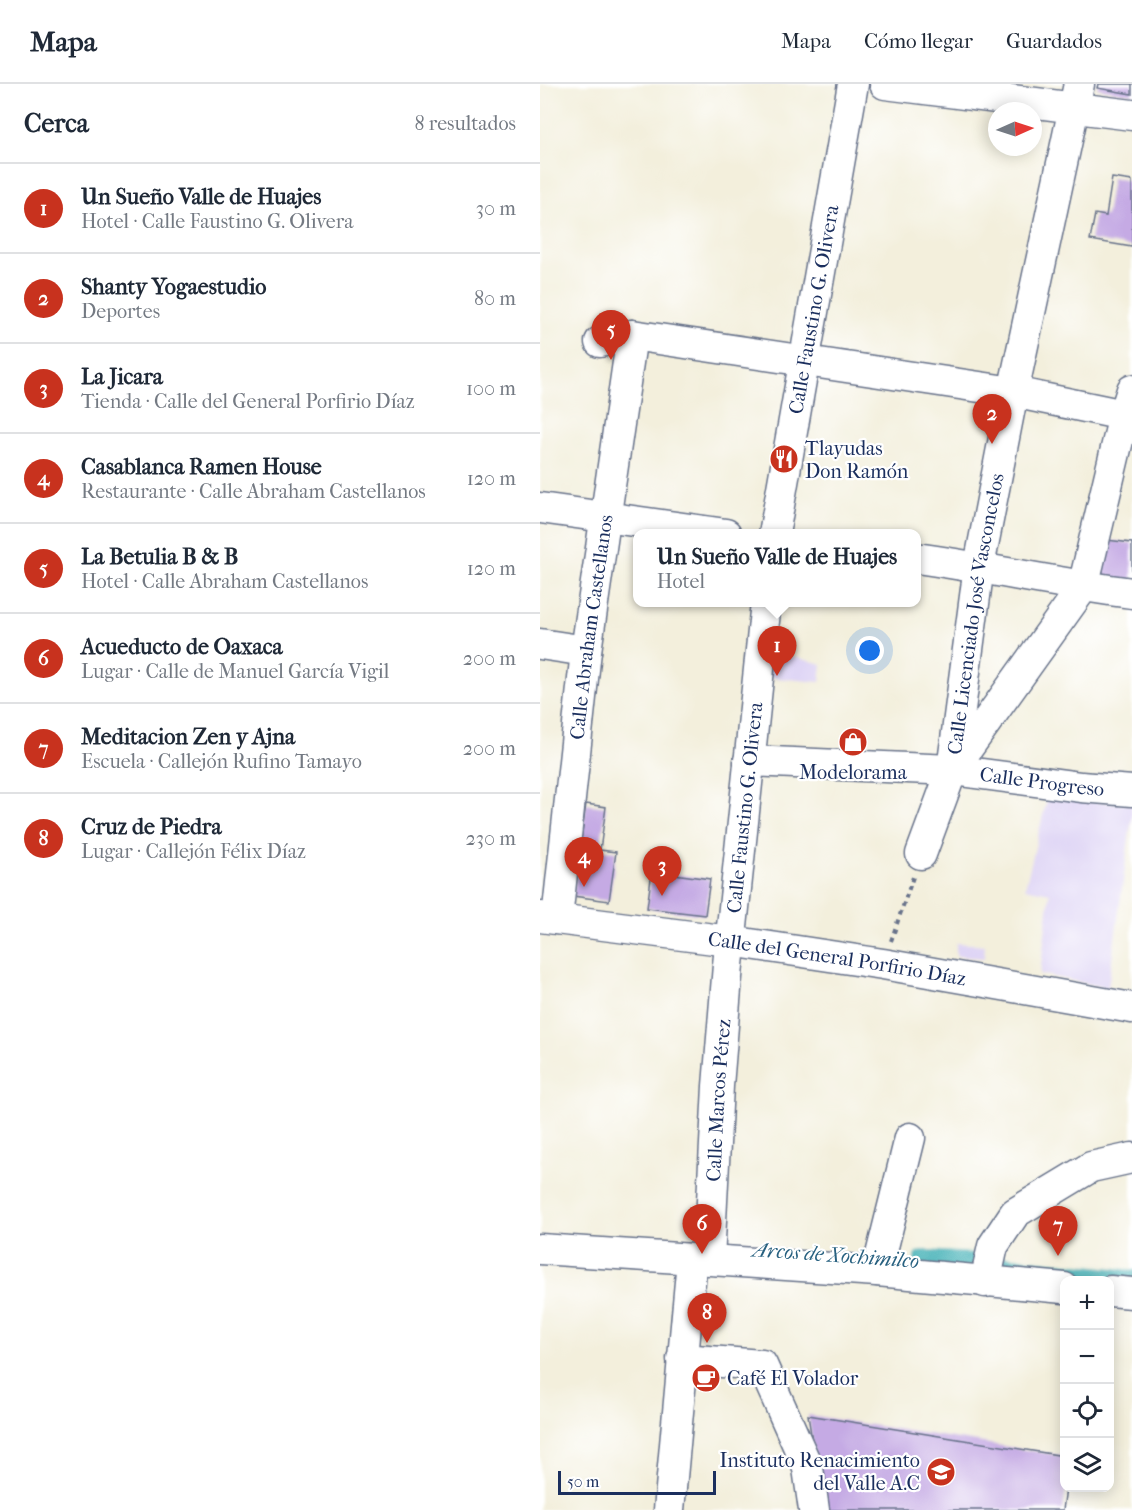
<!DOCTYPE html>
<html lang="es">
<head>
<meta charset="utf-8">
<style>
  :root { --surface:#fff; --page:#f2f2f3; --text:#1f2937; --muted:#747a83; --line:#e0e1e3; --accent:#c8321e }
  body { margin:0; font-family:"IM FELL French Canon",serif; background:var(--page); color:var(--text) }
  .controls { position:absolute; right:18px; bottom:18px; display:grid; overflow:hidden; border-radius:12px; box-shadow:0 3px 15px #0003 }
  .controls button { width:54px; height:54px; display:grid; place-items:center; padding:0; border:0; border-bottom:2px solid var(--line); background:var(--surface); color:var(--text); font:30px sans-serif }
  .compass { position:absolute; left:448px; top:18px; width:54px; height:54px; border-radius:50%; background:var(--surface); box-shadow:0 3px 15px #0003; rotate:87deg }
  .scale { position:absolute; left:18px; bottom:15px; width:158px; box-sizing:border-box; padding-left:6px; border:3px solid #1b2f5e; border-top:0; font-size:16px; line-height:21px; white-space:nowrap; color:#1b2f5e; -webkit-text-stroke:4px #fff; paint-order:stroke }
  .you { position:absolute; left:330px; top:567px; width:21px; height:21px; margin:-15px; border:4px solid #fff; border-radius:50%; background:#1a73e8; box-shadow:0 0 0 9px #1a73e833 }
  .badge { display:grid; place-items:center; width:39px; height:39px; border-radius:50%; background:var(--accent); color:#fff; font-size:20px; font-weight:700 }
  .pin { position:absolute; translate:-50% -50px; filter:drop-shadow(0 2px 3px #0008) }
  .pin::after { content:''; position:absolute; top:32px; width:21px; height:18px; background:inherit; clip-path:polygon(0 0,100% 0,50% 100%) }
  .popup { position:absolute; left:93px; top:445px; width:288px; height:78px; box-sizing:border-box; display:grid; place-content:center; border-radius:12px; background:var(--surface); filter:drop-shadow(0 2px 4px #0005); font-size:20px; white-space:nowrap; color:var(--muted) }
  .popup b { font-size:22px; color:var(--text) }
  .popup::after { content:''; position:absolute; left:50%; top:100%; margin-left:-12px; border:12px solid transparent; border-top-color:var(--surface) }
  .list { margin:0; padding:0; list-style:none }
  h2 { display:flex; justify-content:space-between; align-items:center; height:78px; margin:0; padding:0 24px; font-size:26px }
  h2 small { font-size:20px; font-weight:400; color:var(--muted) }
  .list li { display:grid; grid-template-columns:39px 1fr auto; gap:18px; align-items:center; box-sizing:border-box; height:90px; padding:0 24px; border-top:2px solid var(--line) }
  .list b { display:block; font-size:22px; white-space:nowrap }
  .list p { margin:0; font-size:20px; white-space:nowrap; color:var(--muted) }
  .list em { font-size:20px; font-style:normal; color:var(--muted) }
  .icon { flex:none; width:33px; height:33px; fill:none; stroke:currentColor; stroke-width:2; stroke-linecap:round; stroke-linejoin:round }
  .map { position:relative; flex:none; width:592px; height:1426px; overflow:hidden }
  header { display:flex; align-items:center; gap:36px; box-sizing:border-box; height:84px; padding:0 30px; background:var(--surface); border-bottom:2px solid var(--line) }
  header strong { font-size:28px }
  nav { display:flex; gap:33px; margin-inline-start:auto; font-size:21px }
  main { display:flex }
  aside { flex:1; background:var(--surface) }
  .map>svg:first-child { display:block }
  .built { fill:#dfd5f5 }
  .lines { fill:none; stroke-linecap:round; stroke-linejoin:round }
  .canal { stroke:#3badb3; stroke-width:22 }
  .building { fill:#c5aae4 }
  .minor-casing { stroke:#67728a; stroke-width:33 }
  .path { stroke:#67728a; stroke-width:4; stroke-dasharray:4.5 4.5; stroke-linecap:butt }
  .minor { stroke:#fff; stroke-width:30 }
  .labels { text-anchor:middle; dominant-baseline:central; stroke-width:4.5; stroke-linejoin:round; paint-order:stroke }
  .street-label { font-size:20px; fill:#1b2f5e; stroke:#fff }
  .poi-label { font-size:20px; fill:#1b2f5e; stroke:#fff; text-anchor:start }
  .water-label { font-size:21px; font-style:italic; fill:#286180; stroke:#fff }
</style>
</head>
<body>
<header>
<strong>Mapa</strong>
<nav><a>Mapa</a><a>Cómo llegar</a><a>Guardados</a></nav>
</header>
<main>
<aside>
<h2>Cerca<small>8 resultados</small></h2>
<ul class="list">
<li><span class="badge">1</span><div><b>Un Sueño Valle de Huajes</b><p>Hotel · Calle Faustino G. Olivera</p></div><em>30 m</em></li>
<li><span class="badge">2</span><div><b>Shanty Yogaestudio</b><p>Deportes</p></div><em>80 m</em></li>
<li><span class="badge">3</span><div><b>La Jicara</b><p>Tienda · Calle del General Porfirio Díaz</p></div><em>100 m</em></li>
<li><span class="badge">4</span><div><b>Casablanca Ramen House</b><p>Restaurante · Calle Abraham Castellanos</p></div><em>120 m</em></li>
<li><span class="badge">5</span><div><b>La Betulia B &amp; B</b><p>Hotel · Calle Abraham Castellanos</p></div><em>120 m</em></li>
<li><span class="badge">6</span><div><b>Acueducto de Oaxaca</b><p>Lugar · Calle de Manuel García Vigil</p></div><em>200 m</em></li>
<li><span class="badge">7</span><div><b>Meditacion Zen y Ajna</b><p>Escuela · Callejón Rufino Tamayo</p></div><em>200 m</em></li>
<li><span class="badge">8</span><div><b>Cruz de Piedra</b><p>Lugar · Callejón Félix Díaz</p></div><em>230 m</em></li>
</ul>
</aside>
<div class="map">
<svg width="592" height="1426" viewBox="0 0 592 1426">
  <rect width="100%" height="100%" fill="#fff"/>
  <filter id="ink" filterUnits="userSpaceOnUse"><feTurbulence type="fractalNoise" baseFrequency=".0167" numOctaves="2"/><feDisplacementMap in="SourceGraphic" scale="12" xChannelSelector="R" yChannelSelector="G"/><feConvolveMatrix kernelMatrix="1 2 1 2 8 2 1 2 1" color-interpolation-filters="sRGB"/></filter>
  <filter id="wash" filterUnits="userSpaceOnUse"><feTurbulence type="fractalNoise" baseFrequency=".008" numOctaves="4" result="noise"/><feDisplacementMap in="SourceGraphic" scale="24" xChannelSelector="R" yChannelSelector="G"/><feGaussianBlur stdDeviation="1.35" result="paint"/><feColorMatrix in="noise" values="0 0 0 0 0 0 0 0 0 0 0 0 0 0 0 0 0 1.4 0 .05"/><feComposite in="paint" operator="in"/></filter>
  <g filter="url(#wash)">
    <rect width="100%" height="100%" fill="#f3efdc"/>
    <path class="built" d="M 227,571 L 254,573 L 282,580 L 280,598 L 225,593 Z
      M 507,715 L 592,720 L 592,733 L 568,904 L 500,890 L 510,809 L 485,804 Z
      M 416,859 L 445,861 L 444,874 L 416,872 Z"/>
    <g class="lines">
      <path class="canal" d="M 385,1177 L 434,1180 L 592,1197"/>
    </g>
    <g id="blocks">
      <path class="building" d="M 558,0 L 592,0 L 592,10 L 557,4 Z
        M 572,94 L 592,97 L 592,163 L 550,156 L 555,130 L 566,132 Z
        M 566,456 L 592,459 L 592,497 L 562,493 Z
        M 46,720 L 66,723 L 60,766 L 76,768 L 69,817 L 33,812 Z
        M 112,787 L 170,795 L 165,831 L 107,824 Z
        M 268,1331 L 524,1372 L 526,1404 L 523,1426 L 283,1426 Z"/>
    </g>
  </g>
  <g filter="url(#ink)">
    <use href="#blocks" fill-opacity="0" stroke="#67728a" stroke-width="1.5"/>
    <g class="lines">
      <g class="minor-casing">
        <g id="minor">
          <path d="M 345,0 L 592,31"/>
          <path d="M 60,258 L 92,251 L 473,308 L 584,331"/>
          <path d="M 0,424 L 186,450"/>
          <path id="s1" d="M 234,450 L 313,0"/>
          <path d="M 376,474 C 449,484 520,500 592,509"/>
          <path d="M 0,560 L 46,567"/>
          <path id="s2" d="M 209,677 L 412,686 L 541,703 L 592,707"/>
          <path id="s3" d="M 412,686 L 439,482 L 473,308 L 539,0"/>
          <path d="M 381,770 L 412,686 L 543,503 L 584,331 L 592,306"/>
          <path id="s4" d="M 0,833 L 190,857 L 343,880 L 592,924"/>
          <path id="s5" d="M 17,835 L 46,567 L 92,251"/>
          <path d="M 0,1165 L 337,1187 L 524,1204"/>
          <path id="s6" d="M 169,1175 L 178,1002 L 188,881 L 226,518"/>
          <path d="M 337,1187 L 370,1054"/>
          <path d="M 445,1198 L 453,1162 L 475,1129 L 551,1083 L 592,1074"/>
          <path d="M 570,1207 L 592,1209"/>
          <path d="M 142,1275 L 222,1281 L 268,1384 L 274,1426"/>
          <path d="M 129,1426 L 152,1176"/>
        </g>
      </g>
      <path class="path" d="M 351,857 L 373,793"/>
      <use href="#minor" class="minor"/>
    </g>
  </g>
  <defs>
    <g id="restaurant-disc" transform="scale(1.5)"><circle r="9.5" fill="#c8321e" stroke="#fff"/><path d="M-5-6h1v4h1v-4h1v4h1v-4h1v5L-1.5 .5V6h-2V.5L-5-1ZM5-6V6H3V1.5H1.5Q1.5-4 5-6Z" fill="#fff"/></g>
    <g id="shop-disc" transform="scale(1.5)"><circle r="9.5" fill="#c8321e" stroke="#fff"/><path d="M-5-2.5h2.3a2.7 3.5 0 0 1 5.4 0H5L5.5 6h-11ZM-1.5-2.5h3a1.5 2.3 0 0 0-3 0Z" fill="#fff"/></g>
    <g id="cafe-disc" transform="scale(1.5)"><circle r="9.5" fill="#c8321e" stroke="#fff"/><path d="M-5.5-4.5H6V0H3Q3 3.5 0 3.5H-2.5Q-5.5 3.5-5.5 0ZM3-3.2v2h1.7v-2ZM-6 4.5H4V6H-6Z" fill="#fff"/></g>
    <g id="school-disc" transform="scale(1.5)"><circle r="9.5" fill="#c8321e" stroke="#fff"/><path d="M0-5L7-2L0 1L-7-2ZM-4 1L0 2.5L4 1V4Q0 6-4 4Z" fill="#fff"/></g>
  </defs>
  <g fill-rule="evenodd">
    <use href="#restaurant-disc" x="244" y="375"/>
    <use href="#shop-disc" x="313" y="658"/>
    <use href="#cafe-disc" x="166" y="1294"/>
    <use href="#school-disc" x="401" y="1388"/>
  </g>
  <g class="labels">
    <g class="street-label">
      <text stroke="none"><textPath href="#s1" startOffset="228">Calle Faustino G. Olivera</textPath></text>
      <text stroke="none"><textPath href="#s3" startOffset="158">Calle Licenciado José Vasconcelos</textPath></text>
      <text stroke="none"><textPath href="#s5" startOffset="294">Calle Abraham Castellanos</textPath></text>
      <text stroke="none"><textPath href="#s2" startOffset="294">Calle Progreso</textPath></text>
      <text stroke="none"><textPath href="#s6" startOffset="453">Calle Faustino G. Olivera</textPath></text>
      <text stroke="none"><textPath href="#s4" startOffset="300">Calle del General Porfirio Díaz</textPath></text>
      <text stroke="none"><textPath href="#s6" startOffset="159">Calle Marcos Pérez</textPath></text>
    </g>
    <g class="poi-label">
      <text x="265" y="364">Tlayudas<tspan x="265" dy="23">Don Ramón</tspan></text>
      <text x="313" y="688" text-anchor="middle">Modelorama</text>
      <text x="187" y="1294">Café El Volador</text>
      <text x="380" y="1376" text-anchor="end">Instituto Renacimiento<tspan x="380" dy="23">del Valle A.C</tspan></text>
    </g>
    <g class="water-label">
      <text transform="translate(296 1171) rotate(4)">Arcos de Xochimilco</text>
    </g>
  </g>
</svg>
<div class="controls">
<button>+</button>
<button>−</button>
<button><svg class="icon" aria-label="locate" viewBox="0 0 24 24"><circle cx="12" cy="12" r="6"/><path d="M12 2v4M12 18v4M2 12h4M18 12h4"/></svg></button>
<button><svg class="icon" aria-label="layers" viewBox="0 0 24 24"><path d="M12 4l9 5-9 5-9-5zM3 14l9 5 9-5"/></svg></button>
</div>
<svg class="compass" viewBox="-18 -18 36 36"><path d="M0-13l5 13h-10z" fill="#e53935"/><path d="M0 13l5-13h-10z" fill="#747a83"/></svg>
<div class="scale">50 m</div>
<div class="you"></div>
<div class="pin badge" style="left:237px;top:592px">1</div>
<div class="popup"><b>Un Sueño Valle de Huajes</b>Hotel</div>
<div class="pin badge" style="left:452px;top:360px">2</div>
<div class="pin badge" style="left:122px;top:812px">3</div>
<div class="pin badge" style="left:44px;top:803px">4</div>
<div class="pin badge" style="left:71px;top:276px">5</div>
<div class="pin badge" style="left:162px;top:1170px">6</div>
<div class="pin badge" style="left:518px;top:1172px">7</div>
<div class="pin badge" style="left:167px;top:1259px">8</div>
</div>
</main>
</body>
</html>
